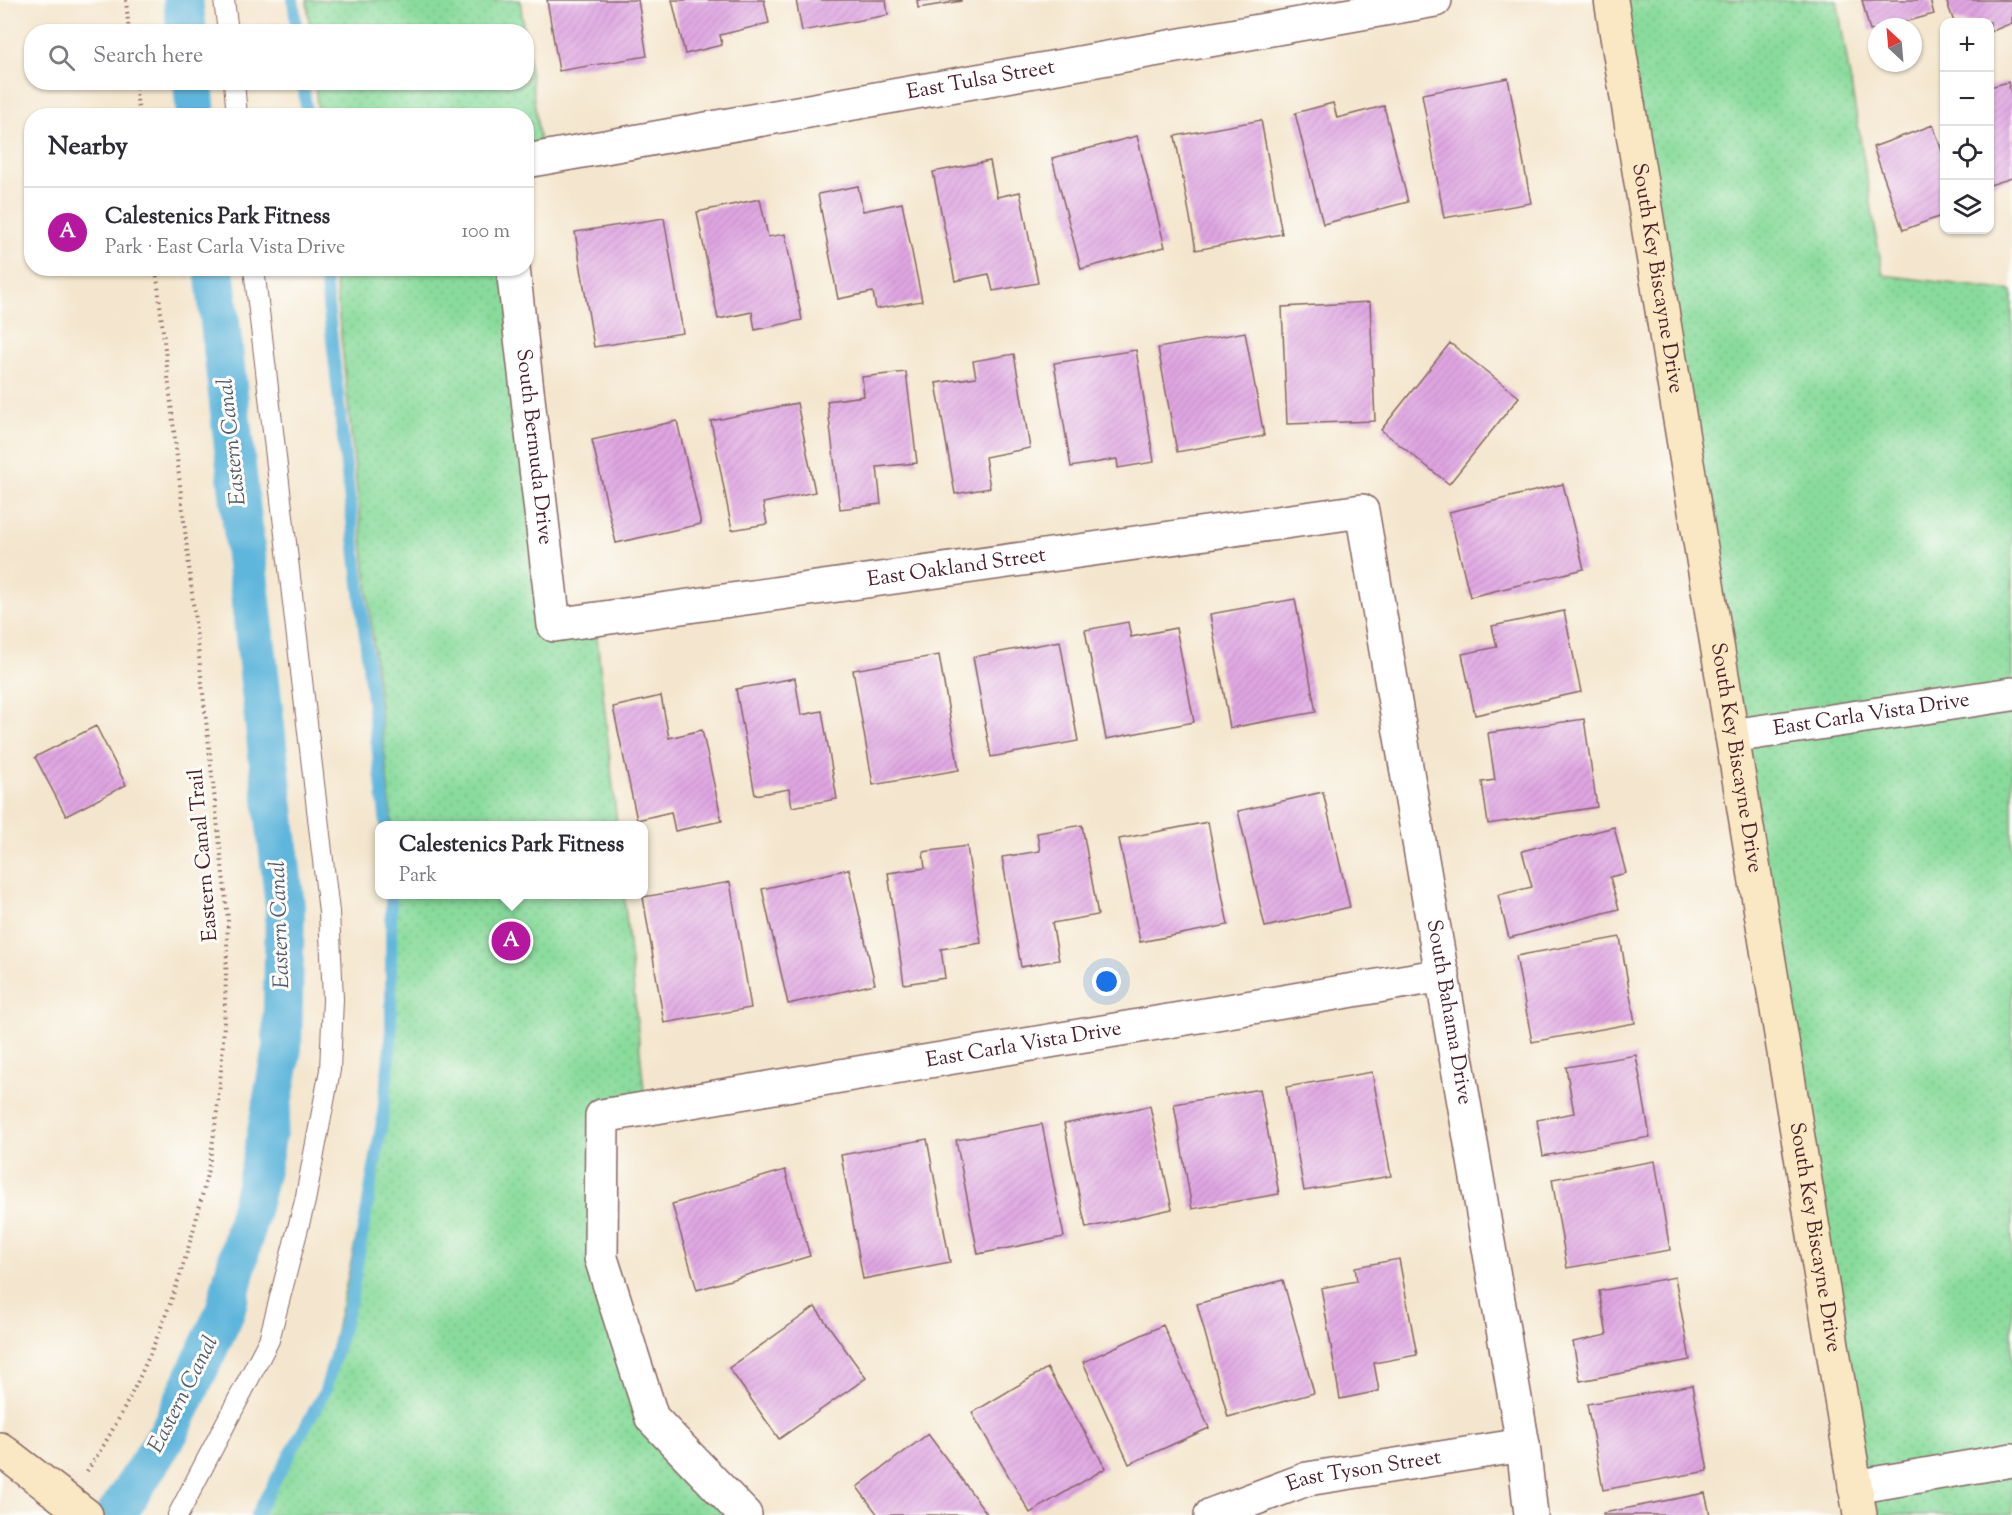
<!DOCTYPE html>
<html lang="en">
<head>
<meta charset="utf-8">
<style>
  :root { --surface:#fff; --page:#f7f7f7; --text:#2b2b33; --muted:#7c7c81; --line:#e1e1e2; --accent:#b5179e }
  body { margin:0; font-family:"Sorts Mill Goudy",serif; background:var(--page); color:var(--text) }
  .controls { position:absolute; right:18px; top:18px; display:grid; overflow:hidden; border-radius:12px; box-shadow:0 2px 4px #0004 }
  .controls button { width:54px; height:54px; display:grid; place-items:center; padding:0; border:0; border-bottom:2px solid var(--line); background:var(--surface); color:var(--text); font:30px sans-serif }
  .compass { position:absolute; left:1868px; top:18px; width:54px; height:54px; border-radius:50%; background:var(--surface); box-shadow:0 2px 4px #0004; rotate:334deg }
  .you { position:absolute; left:1107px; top:982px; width:21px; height:21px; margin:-15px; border:4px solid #fff; border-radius:50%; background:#1a73e8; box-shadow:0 0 0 9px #1a73e833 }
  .badge { display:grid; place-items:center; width:39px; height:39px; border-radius:50%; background:var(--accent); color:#fff; font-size:20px; font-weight:700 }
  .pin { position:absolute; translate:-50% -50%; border:3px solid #fff; box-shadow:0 2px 6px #0006 }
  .popup { position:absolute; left:375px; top:821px; width:273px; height:78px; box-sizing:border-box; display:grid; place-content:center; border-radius:12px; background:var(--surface); filter:drop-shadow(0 2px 4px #0005); font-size:20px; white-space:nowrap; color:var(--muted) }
  .popup b { font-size:22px; color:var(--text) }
  .popup::after { content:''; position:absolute; left:50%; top:100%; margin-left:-12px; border:12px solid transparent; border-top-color:var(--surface) }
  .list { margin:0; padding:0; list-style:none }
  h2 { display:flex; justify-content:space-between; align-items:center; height:78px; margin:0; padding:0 24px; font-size:26px }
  h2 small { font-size:20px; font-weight:400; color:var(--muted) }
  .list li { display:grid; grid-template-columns:39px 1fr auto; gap:18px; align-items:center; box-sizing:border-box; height:90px; padding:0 24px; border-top:2px solid var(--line) }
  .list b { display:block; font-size:22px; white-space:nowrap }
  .list p { margin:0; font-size:20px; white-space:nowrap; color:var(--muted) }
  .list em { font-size:20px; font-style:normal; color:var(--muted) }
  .icon { flex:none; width:33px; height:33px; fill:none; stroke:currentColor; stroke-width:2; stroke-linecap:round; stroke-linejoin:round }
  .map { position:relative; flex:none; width:2012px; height:1515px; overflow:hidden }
  .search { position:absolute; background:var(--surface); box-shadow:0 2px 4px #0004; left:24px; top:24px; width:510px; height:66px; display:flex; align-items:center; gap:15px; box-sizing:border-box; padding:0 21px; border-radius:24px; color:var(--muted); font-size:22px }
  .panel { position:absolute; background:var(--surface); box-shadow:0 2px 4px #0004; left:24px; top:108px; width:510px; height:168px; border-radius:24px }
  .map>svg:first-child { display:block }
  .park { fill:url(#park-dots); stroke:#6a7d64; stroke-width:1.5 }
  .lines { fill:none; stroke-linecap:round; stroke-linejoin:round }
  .stream { stroke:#5fb6dc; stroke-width:12 }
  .canal { stroke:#5fb6dc; stroke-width:40 }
  .building { fill:url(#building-hatch) }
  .lane-casing { stroke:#866564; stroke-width:22 }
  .street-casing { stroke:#866564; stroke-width:36 }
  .secondary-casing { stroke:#866564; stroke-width:36 }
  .path { stroke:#866564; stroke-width:4; stroke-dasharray:1.5 4.5; stroke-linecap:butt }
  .lane { stroke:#fff; stroke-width:20 }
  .street { stroke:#fff; stroke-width:33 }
  .secondary { stroke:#fae7c3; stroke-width:33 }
  .labels { text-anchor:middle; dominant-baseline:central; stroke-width:6; stroke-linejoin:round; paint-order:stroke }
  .street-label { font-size:21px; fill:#4a1f2b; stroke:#fdfcf7 }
  .water-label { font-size:22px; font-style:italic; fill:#525b72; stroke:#fdfcf7 }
</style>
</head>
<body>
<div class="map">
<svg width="2012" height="1515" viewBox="0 0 2012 1515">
  <defs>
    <pattern id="park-dots" width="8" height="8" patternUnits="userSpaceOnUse" patternTransform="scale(1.5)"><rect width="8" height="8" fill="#89db9c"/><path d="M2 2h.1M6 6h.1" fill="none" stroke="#78bc87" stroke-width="1.8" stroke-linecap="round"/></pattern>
    <pattern id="building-hatch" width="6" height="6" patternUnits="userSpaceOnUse" patternTransform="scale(1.5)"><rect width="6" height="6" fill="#dfa6e2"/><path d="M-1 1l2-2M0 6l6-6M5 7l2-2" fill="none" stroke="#c18ec2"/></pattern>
  </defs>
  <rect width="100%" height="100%" fill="#fdfcf7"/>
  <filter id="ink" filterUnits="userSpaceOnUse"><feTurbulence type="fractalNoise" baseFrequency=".0167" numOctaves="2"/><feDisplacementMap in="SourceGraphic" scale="12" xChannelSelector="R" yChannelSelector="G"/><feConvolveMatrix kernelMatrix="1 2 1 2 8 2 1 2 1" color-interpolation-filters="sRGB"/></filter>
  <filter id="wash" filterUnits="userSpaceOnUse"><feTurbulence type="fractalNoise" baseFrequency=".008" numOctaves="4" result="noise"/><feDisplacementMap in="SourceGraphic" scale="24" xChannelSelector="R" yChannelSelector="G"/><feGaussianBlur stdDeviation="1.35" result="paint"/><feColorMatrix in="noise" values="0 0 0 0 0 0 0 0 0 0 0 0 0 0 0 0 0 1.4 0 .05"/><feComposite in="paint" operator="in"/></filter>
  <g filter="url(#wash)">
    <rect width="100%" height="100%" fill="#f4e6ce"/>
    <path class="park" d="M 307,0 L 520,0 L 524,31 L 310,31 Z
      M 1611,0 L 1837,0 L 1883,275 L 2012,291 L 2012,1515 L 1860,1515 Z
      M 527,47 L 542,158 L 527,161 L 526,116 L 318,115 L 315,83 L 526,82 Z
      M 334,269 L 513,269 L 554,625 L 595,619 L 617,825 L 392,825 Z
      M 393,895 L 624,895 L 646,1109 L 602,1116 L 601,1258 L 652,1418 L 745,1515 L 252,1515 L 319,1408 L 391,1079 Z"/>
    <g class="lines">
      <path class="stream" d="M 293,0 L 297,32
        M 303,82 L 307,116
        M 324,268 L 386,826
        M 256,1515 L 325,1391 L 351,1299 L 382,1122 L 391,1039 L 391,894"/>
      <path class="canal" d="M 183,0 L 187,32
        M 193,82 L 196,116
        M 116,1515 L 169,1432 L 225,1312 L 261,1165 L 282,1048 L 285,907 L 214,268"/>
    </g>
    <g id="blocks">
      <path class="building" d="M 547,0 L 638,0 L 647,56 L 559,71 Z
        M 672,0 L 764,0 L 769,23 L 720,35 L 722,45 L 685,54 Z
        M 796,0 L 886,0 L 888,15 L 802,31 Z
        M 917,0 L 961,0 L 961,1 L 918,8 Z
        M 1862,0 L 1930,0 L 1934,14 L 1886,27 L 1877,27 L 1877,29 L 1870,31 Z
        M 1946,0 L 2012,0 L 2012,23 L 1990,32 L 1990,22 L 1954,22 Z
        M 1508,78 L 1531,203 L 1444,218 L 1422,94 Z
        M 2008,82 L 2012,98 L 2012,178 L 1990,185 L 1990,87 Z
        M 1333,103 L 1337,118 L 1384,106 L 1408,202 L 1323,224 L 1295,113 Z
        M 1261,120 L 1282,234 L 1196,250 L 1175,136 Z
        M 1933,125 L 1944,157 L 1944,215 L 1903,230 L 1873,147 Z
        M 1137,136 L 1165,247 L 1081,269 L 1052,158 Z
        M 990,161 L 997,197 L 1020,192 L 1038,283 L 993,291 L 989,274 L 955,281 L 933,172 Z
        M 858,186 L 863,211 L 902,203 L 922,301 L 876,309 L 873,292 L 838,299 L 818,194 Z
        M 760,199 L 768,237 L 785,234 L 802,320 L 755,330 L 752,312 L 718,319 L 697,212 Z
        M 664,218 L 683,333 L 594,347 L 575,232 Z
        M 1370,302 L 1375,421 L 1287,424 L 1282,307 Z
        M 1245,332 L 1264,436 L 1177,452 L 1158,348 Z
        M 1450,343 L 1519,397 L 1449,484 L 1381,430 Z
        M 1136,350 L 1154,462 L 1118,468 L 1117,459 L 1071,467 L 1054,363 Z
        M 1014,354 L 1030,448 L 985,457 L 990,488 L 955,494 L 936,383 L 976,377 L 973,361 Z
        M 906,372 L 917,463 L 877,467 L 881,504 L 840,509 L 827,401 L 864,396 L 862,377 Z
        M 797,403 L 815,492 L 763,503 L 767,524 L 732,530 L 711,421 Z
        M 677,421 L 701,524 L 616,543 L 592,440 Z
        M 1563,484 L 1584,569 L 1470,597 L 1449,512 Z
        M 1295,599 L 1316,712 L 1230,728 L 1210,614 Z
        M 1564,611 L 1581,692 L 1475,715 L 1462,654 L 1497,647 L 1492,626 Z
        M 1128,622 L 1131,637 L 1176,628 L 1194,722 L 1106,739 L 1085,630 Z
        M 1060,641 L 1078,741 L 991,757 L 973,657 Z
        M 939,655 L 959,770 L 873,785 L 853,670 Z
        M 795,678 L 801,715 L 822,711 L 837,799 L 792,807 L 789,789 L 755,795 L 736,689 Z
        M 661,696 L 669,738 L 702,730 L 722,821 L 675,831 L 671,812 L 637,820 L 613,707 Z
        M 1584,719 L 1597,807 L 1488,824 L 1482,782 L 1495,780 L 1488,733 Z
        M 96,726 L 126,785 L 66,816 L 35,757 Z
        M 1323,792 L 1350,907 L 1265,927 L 1238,811 Z
        M 1208,822 L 1228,925 L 1140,942 L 1119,839 Z
        M 1082,825 L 1098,915 L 1052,923 L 1059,960 L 1021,967 L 1002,857 L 1040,851 L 1037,833 Z
        M 1614,827 L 1626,873 L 1610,877 L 1619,909 L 1509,938 L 1498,895 L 1532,887 L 1522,851 Z
        M 967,846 L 981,943 L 941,949 L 945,978 L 904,984 L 888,873 L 925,868 L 923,852 Z
        M 849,869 L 875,984 L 788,1004 L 762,889 Z
        M 730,882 L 751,1008 L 664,1023 L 643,897 Z
        M 1620,937 L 1635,1023 L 1532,1042 L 1516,956 Z
        M 1636,1055 L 1650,1137 L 1543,1156 L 1537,1120 L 1574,1113 L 1566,1067 Z
        M 1372,1072 L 1391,1176 L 1304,1191 L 1286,1087 Z
        M 1260,1089 L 1279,1194 L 1192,1209 L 1174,1104 Z
        M 1150,1106 L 1172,1209 L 1086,1228 L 1064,1124 Z
        M 1042,1124 L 1064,1237 L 978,1254 L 956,1140 Z
        M 927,1139 L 950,1262 L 863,1279 L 841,1155 Z
        M 1655,1161 L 1670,1250 L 1567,1268 L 1552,1179 Z
        M 785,1170 L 810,1256 L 697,1290 L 672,1204 Z
        M 1399,1259 L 1417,1355 L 1374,1363 L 1379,1391 L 1340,1399 L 1321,1288 L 1357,1281 L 1355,1267 Z
        M 1675,1277 L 1690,1360 L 1580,1381 L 1573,1342 L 1607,1335 L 1599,1291 Z
        M 1283,1280 L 1314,1393 L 1228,1417 L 1197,1304 Z
        M 815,1307 L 866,1378 L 779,1439 L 729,1368 Z
        M 1163,1325 L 1209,1428 L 1129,1464 L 1083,1362 Z
        M 1047,1368 L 1106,1468 L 1030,1513 L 972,1413 Z
        M 1692,1385 L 1708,1471 L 1603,1490 L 1587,1404 Z
        M 928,1434 L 988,1515 L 878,1515 L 857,1487 Z
        M 1705,1493 L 1710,1515 L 1603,1515 L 1603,1513 Z"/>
    </g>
  </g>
  <g filter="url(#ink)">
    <use href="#blocks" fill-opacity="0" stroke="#866564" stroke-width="1.5"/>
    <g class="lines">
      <g class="lane-casing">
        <path id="lane" d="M 224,0 L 228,32
          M 234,82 L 237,116
          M 178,1515 L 269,1340 L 305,1201 L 330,1070 L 333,999 L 329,912 L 254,268"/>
      </g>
      <g class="street-casing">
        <g id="street">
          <path id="s1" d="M 526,161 L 1435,0"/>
          <path id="s2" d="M 513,268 L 554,625 L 1362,511 L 1523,1445 L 1531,1515"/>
          <path id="s3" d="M 1732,736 L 2012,694"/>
          <path d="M 1855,1487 L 2012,1460"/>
          <path id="s4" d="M 745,1515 L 652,1418 L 601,1258 L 602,1116 L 1443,975"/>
          <path id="s5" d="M 1211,1515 L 1307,1479 L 1523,1445"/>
        </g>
      </g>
      <g class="secondary-casing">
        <g id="secondary">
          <path id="s6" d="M 1611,0 L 1860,1515"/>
          <path d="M 0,1449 L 86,1515"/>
        </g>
      </g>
      <path class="path" d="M 126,0 L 129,32
        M 135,82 L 139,116
        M 87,1471 C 146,1384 189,1266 209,1164 C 224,1083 225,1000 228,919 L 156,268"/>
      <use href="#lane" class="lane"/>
      <use href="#street" class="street"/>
      <use href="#secondary" class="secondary"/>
    </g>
  </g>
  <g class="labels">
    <g class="street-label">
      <text stroke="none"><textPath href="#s1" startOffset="462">East Tulsa Street</textPath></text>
      <text stroke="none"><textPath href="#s6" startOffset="282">South Key Biscayne Drive</textPath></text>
      <text stroke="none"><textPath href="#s2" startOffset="180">South Bermuda Drive</textPath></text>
      <text stroke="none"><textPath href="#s2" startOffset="766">East Oakland Street</textPath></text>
      <text stroke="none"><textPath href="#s3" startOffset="141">East Carla Vista Drive</textPath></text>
      <text stroke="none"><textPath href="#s6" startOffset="768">South Key Biscayne Drive</textPath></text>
      <text transform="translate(204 855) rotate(-95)">Eastern Canal Trail</text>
      <text stroke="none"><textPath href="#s2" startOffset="1684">South Bahama Drive</textPath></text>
      <text stroke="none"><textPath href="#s4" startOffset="872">East Carla Vista Drive</textPath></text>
      <text stroke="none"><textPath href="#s6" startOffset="1254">South Key Biscayne Drive</textPath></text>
      <text stroke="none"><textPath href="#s5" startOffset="160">East Tyson Street</textPath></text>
    </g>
    <g class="water-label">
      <text transform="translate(233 442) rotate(-96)">Eastern Canal</text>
      <text transform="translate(281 925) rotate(-92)">Eastern Canal</text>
      <text transform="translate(184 1395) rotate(-63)">Eastern Canal</text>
    </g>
  </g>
</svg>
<div class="controls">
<button>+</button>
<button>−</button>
<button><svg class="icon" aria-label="locate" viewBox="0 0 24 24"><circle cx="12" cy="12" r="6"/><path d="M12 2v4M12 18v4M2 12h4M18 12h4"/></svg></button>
<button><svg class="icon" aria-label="layers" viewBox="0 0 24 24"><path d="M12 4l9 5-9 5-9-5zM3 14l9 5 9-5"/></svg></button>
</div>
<svg class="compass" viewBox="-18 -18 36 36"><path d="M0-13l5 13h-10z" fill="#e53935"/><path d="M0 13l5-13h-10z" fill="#7c7c81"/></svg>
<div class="you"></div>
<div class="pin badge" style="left:511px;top:941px">A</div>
<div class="popup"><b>Calestenics Park Fitness</b>Park</div>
<div class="search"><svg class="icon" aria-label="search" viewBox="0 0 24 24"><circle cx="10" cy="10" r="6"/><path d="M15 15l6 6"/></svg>Search here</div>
<section class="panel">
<h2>Nearby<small></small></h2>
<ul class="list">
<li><span class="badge">A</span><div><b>Calestenics Park Fitness</b><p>Park · East Carla Vista Drive</p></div><em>100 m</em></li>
</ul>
</section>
</div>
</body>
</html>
